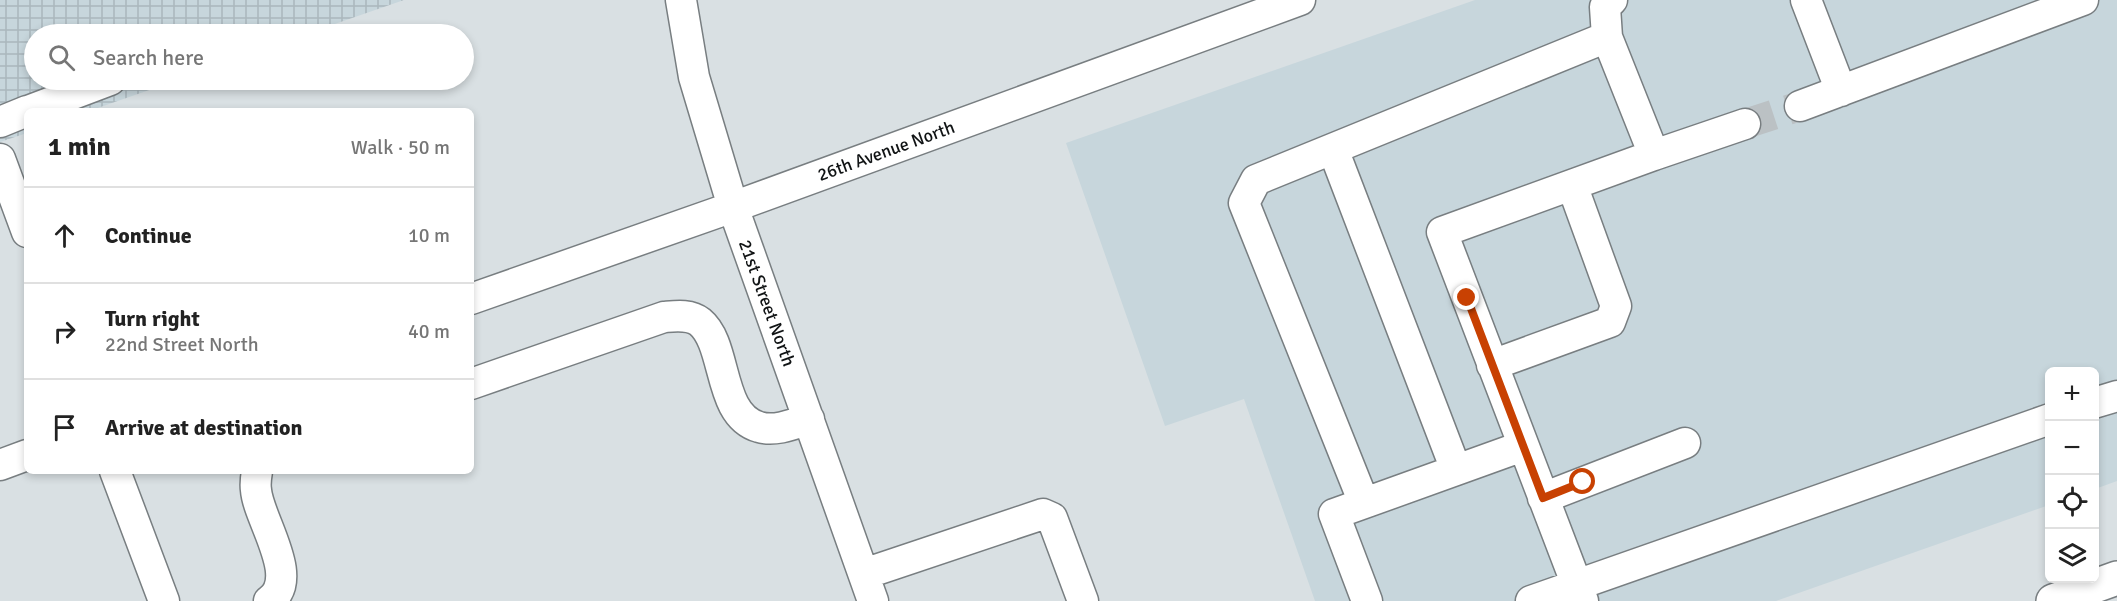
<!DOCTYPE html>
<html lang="en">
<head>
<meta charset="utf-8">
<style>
  :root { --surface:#fff; --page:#f2f2f2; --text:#222; --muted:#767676; --line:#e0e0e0 }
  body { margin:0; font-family:Signika,sans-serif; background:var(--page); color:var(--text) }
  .controls { position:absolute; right:18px; bottom:18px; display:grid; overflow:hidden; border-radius:9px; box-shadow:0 3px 9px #0003 }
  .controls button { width:54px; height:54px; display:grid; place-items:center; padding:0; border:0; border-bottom:2px solid var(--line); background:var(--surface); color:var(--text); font:30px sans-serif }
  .stop { position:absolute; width:18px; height:18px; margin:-14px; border:4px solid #c84102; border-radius:50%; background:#fff }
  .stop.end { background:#c84102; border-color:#fff; box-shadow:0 2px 6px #0008 }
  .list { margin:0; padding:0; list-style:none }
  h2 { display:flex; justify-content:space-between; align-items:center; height:78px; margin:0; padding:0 24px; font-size:26px }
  h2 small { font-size:20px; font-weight:400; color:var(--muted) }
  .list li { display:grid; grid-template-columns:39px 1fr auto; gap:18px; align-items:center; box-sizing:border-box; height:96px; padding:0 24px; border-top:2px solid var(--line) }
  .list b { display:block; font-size:22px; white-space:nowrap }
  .list p { margin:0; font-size:20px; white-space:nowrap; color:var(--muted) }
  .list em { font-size:20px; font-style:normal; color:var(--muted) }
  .icon { flex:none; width:33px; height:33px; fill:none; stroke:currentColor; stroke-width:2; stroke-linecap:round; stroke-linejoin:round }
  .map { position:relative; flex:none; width:2117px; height:601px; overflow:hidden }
  .search { position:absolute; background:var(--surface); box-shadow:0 3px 9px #0003; left:24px; top:24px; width:450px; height:66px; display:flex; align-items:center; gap:15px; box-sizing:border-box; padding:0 21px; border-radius:33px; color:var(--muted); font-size:22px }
  .panel { position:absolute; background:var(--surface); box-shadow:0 3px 9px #0003; left:24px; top:108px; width:450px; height:366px; border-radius:9px }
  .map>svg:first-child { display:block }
  .built { fill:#c7d6dc }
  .industrial { fill:url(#industrial-grid) }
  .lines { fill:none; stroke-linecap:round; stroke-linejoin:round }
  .minor-tunnel { stroke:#bbc1c4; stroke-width:30; stroke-dasharray:30 15; stroke-linecap:butt }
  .minor-casing { stroke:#787e81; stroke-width:33 }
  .major-casing { stroke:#787e81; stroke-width:36 }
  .minor { stroke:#fff; stroke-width:30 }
  .major { stroke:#fff; stroke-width:33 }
  .route { stroke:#c84102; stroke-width:8 }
  .labels { text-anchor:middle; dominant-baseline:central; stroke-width:4.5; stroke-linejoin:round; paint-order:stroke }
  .street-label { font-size:18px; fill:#101314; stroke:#fff }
</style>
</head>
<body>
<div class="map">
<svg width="2117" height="601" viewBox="0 0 2117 601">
  <defs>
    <pattern id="industrial-grid" width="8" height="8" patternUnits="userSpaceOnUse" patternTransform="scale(1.5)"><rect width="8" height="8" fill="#c7d6dc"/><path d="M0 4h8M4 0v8" fill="none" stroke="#aab7bc"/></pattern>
  </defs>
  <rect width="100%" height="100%" fill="#d9e0e3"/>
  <path class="built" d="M 1475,0 L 2117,0 L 2117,481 L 2095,489 L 2094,372 L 2050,372 L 2049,505 L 1776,601 L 1315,601 L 1244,399 L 1165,426 L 1066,143 Z"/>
  <path class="industrial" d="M 0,0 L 404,0 L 306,34 L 34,34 L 34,80 L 178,80 L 89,111 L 27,111 L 27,133 L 0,142 Z"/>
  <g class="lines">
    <path class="minor-tunnel" d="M 1745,124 L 1800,106"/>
    <g class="minor-casing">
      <path id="minor" d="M 681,0 L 694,77 L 733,207 L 873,601
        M 1806,0 L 1841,91
        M 1607,37 L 1605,7 L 1612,0
        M 1800,106 L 2083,0
        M 28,111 L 110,80
        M 0,122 L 27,111
        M 1333,149 L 1456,470
        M 1654,155 L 1745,124
        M 0,159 L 27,232
        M 471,299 L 733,207 L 1300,0
        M 1492,365 L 1610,322 L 1616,306 L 1572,185
        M 471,384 L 664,317 C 676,316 690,314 700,322 C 728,345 717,415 759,427 C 775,432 794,424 809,419
        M 2094,403 L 2117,396
        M 0,465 L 27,455
        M 115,471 L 164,601
        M 257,471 C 256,477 255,484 256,490 C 258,519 302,579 269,601
        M 1543,498 L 1685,443
        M 1364,503 L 1244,203 L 1256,180 L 1607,37 L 1654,155 L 1442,232 L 1583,601
        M 864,574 L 1043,514 L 1052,518 L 1083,601
        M 1367,601 L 1334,514 L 1523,446
        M 1531,601 L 2050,419"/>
    </g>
    <g class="major-casing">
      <path id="major" d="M 2053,601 L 2117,578"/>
    </g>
    <use href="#minor" class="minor"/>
    <use href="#major" class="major"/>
  </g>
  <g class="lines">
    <path class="route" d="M 1467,298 L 1543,498 L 1583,482"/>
  </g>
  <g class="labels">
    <g class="street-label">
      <text transform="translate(886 151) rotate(-20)">26th Avenue North</text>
      <text transform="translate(767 303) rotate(70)">21st Street North</text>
    </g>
  </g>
</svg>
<div class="controls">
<button>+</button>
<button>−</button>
<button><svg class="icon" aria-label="locate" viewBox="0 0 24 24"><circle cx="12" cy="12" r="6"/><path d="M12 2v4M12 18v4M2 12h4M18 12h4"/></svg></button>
<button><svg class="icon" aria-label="layers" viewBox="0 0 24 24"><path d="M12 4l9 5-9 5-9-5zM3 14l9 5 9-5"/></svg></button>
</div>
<div class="stop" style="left:1583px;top:482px"></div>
<div class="stop end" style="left:1467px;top:298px"></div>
<div class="search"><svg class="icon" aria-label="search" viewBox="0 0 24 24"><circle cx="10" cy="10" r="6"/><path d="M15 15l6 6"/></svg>Search here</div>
<section class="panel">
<h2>1 min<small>Walk · 50 m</small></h2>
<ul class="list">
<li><svg class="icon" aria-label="ahead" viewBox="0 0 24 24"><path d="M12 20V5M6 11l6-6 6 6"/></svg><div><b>Continue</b></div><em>10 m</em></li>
<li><svg class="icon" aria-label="right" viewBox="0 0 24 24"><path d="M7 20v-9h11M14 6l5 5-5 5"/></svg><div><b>Turn right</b><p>22nd Street North</p></div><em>40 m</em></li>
<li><svg class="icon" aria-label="arrive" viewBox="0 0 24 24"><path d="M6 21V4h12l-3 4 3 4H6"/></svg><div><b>Arrive at destination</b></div></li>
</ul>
</section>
</div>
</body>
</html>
